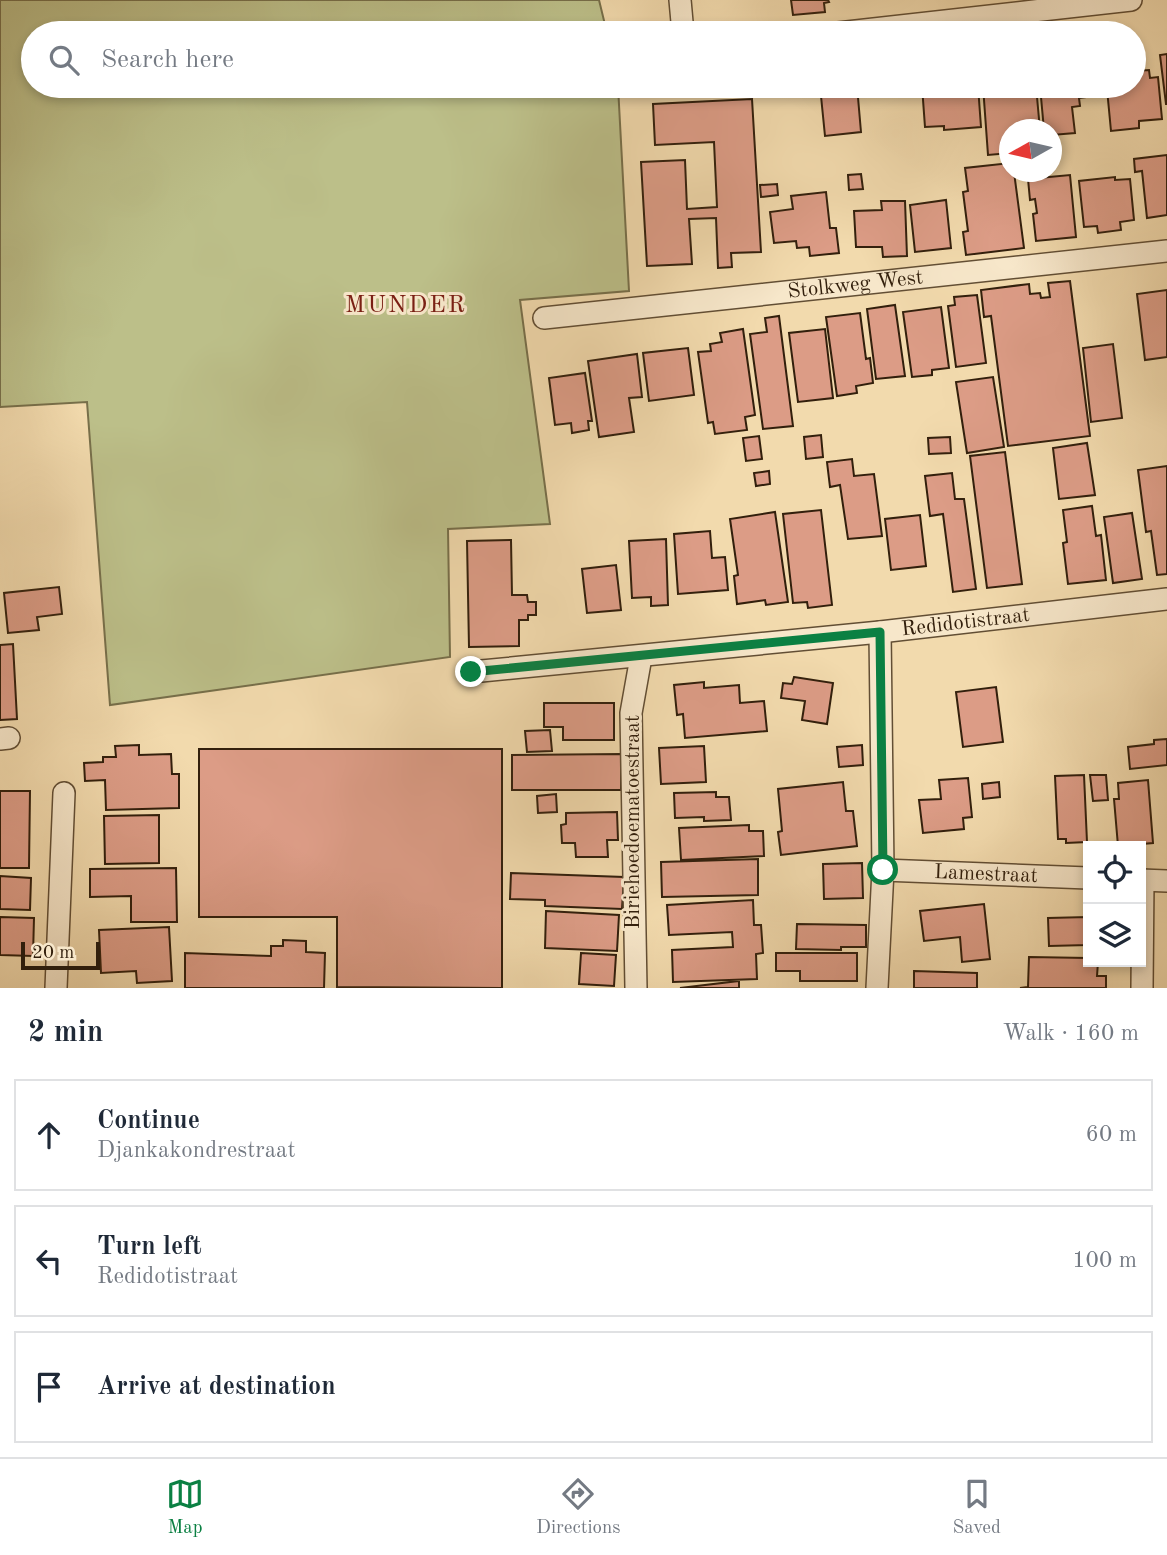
<!DOCTYPE html>
<html lang="en">
<head>
<meta charset="utf-8">
<style>
  :root { --surface:#fff; --page:#f6f6f7; --text:#1f2937; --muted:#747a83; --line:#e0e1e3; --accent:#0b8043 }
  body { margin:0; font-family:"Old Standard TT",serif; background:var(--page); color:var(--text) }
  .controls { position:absolute; right:21px; bottom:21px; display:grid; overflow:hidden; border-radius:0px; box-shadow:0 4px 10px #0003 }
  .controls button { width:63px; height:63px; display:grid; place-items:center; padding:0; border:0; border-bottom:2px solid var(--line); background:var(--surface); color:var(--text); font:35px sans-serif }
  .compass { position:absolute; left:999px; top:119px; width:63px; height:63px; border-radius:50%; background:var(--surface); box-shadow:0 4px 10px #0003; rotate:262deg }
  .scale { position:absolute; left:21px; bottom:18px; width:79px; box-sizing:border-box; padding-left:7px; border:4px solid #321f0c; border-top:0; font-size:19px; line-height:24px; white-space:nowrap; color:#321f0c; -webkit-text-stroke:5px #f7e7ca; paint-order:stroke }
  .stop { position:absolute; width:21px; height:21px; margin:-16px; border:5px solid #0b8043; border-radius:50%; background:#fff }
  .stop.end { background:#0b8043; border-color:#fff; box-shadow:0 2px 7px #0008 }
  .list { margin:0; padding:0; list-style:none }
  h2 { display:flex; justify-content:space-between; align-items:center; height:91px; margin:0; padding:0 28px; font-size:30px }
  h2 small { font-size:23px; font-weight:400; color:var(--muted) }
  .list li { display:grid; grid-template-columns:46px 1fr auto; gap:21px; align-items:center; box-sizing:border-box; height:112px; margin:0 14px 14px; padding:0 14px; border:2px solid var(--line); border-radius:0px }
  .list b { display:block; font-size:26px; white-space:nowrap }
  .list p { margin:0; font-size:23px; white-space:nowrap; color:var(--muted) }
  .list em { font-size:23px; font-style:normal; color:var(--muted) }
  .icon { flex:none; width:38px; height:38px; fill:none; stroke:currentColor; stroke-width:2; stroke-linecap:round; stroke-linejoin:round }
  .map { position:relative; flex:none; width:1167px; height:988px; overflow:hidden }
  .search { position:absolute; background:var(--surface); box-shadow:0 4px 10px #0003; left:21px; right:21px; top:21px; height:77px; display:flex; align-items:center; gap:18px; box-sizing:border-box; padding:0 24px; border-radius:38px; color:var(--muted); font-size:26px }
  .sheet { height:469px; background:var(--surface) }
  nav { display:flex; justify-content:space-around; align-items:center; box-sizing:border-box; height:98px; border-top:2px solid var(--line); background:var(--surface); font-size:19px; color:var(--muted) }
  nav a { display:grid; justify-items:center; gap:4px }
  nav .on { color:var(--accent) }
  .map>svg:first-child { display:block }
  .green { fill:#bcbf89; stroke:#776f4a; stroke-width:2 }
  .building { fill:#dc9c86; stroke:#321f0c; stroke-width:2 }
  .lines { fill:none; stroke-linecap:round; stroke-linejoin:round }
  .street-casing { stroke:#624e34; stroke-width:24 }
  .street { stroke:#f7e7ca; stroke-width:21 }
  .route { stroke:#0b8043; stroke-width:9 }
  .labels { text-anchor:middle; dominant-baseline:central; stroke-width:6; stroke-linejoin:round; paint-order:stroke }
  .street-label { font-size:21px; fill:#321f0c; stroke:#f7e7ca }
  .quarter-label { font-size:24px; letter-spacing:2px; fill:#7a1f14; stroke:#f7e7ca }
</style>
</head>
<body>
<div class="map">
<svg width="1167" height="988" viewBox="0 0 1167 988">
  <rect width="100%" height="100%" fill="#f2daad"/>
  <filter id="stains"><feTurbulence type="fractalNoise" baseFrequency=".00286" numOctaves="4"/><feColorMatrix values="0 0 0 0 .2 0 0 0 0 .09 0 0 0 0 .02 0 0 0 .5 -.17"/></filter>
  <radialGradient id="worn" r=".72"><stop offset=".6" stop-color="#630" stop-opacity="0"/><stop offset="1" stop-color="#630" stop-opacity=".3"/></radialGradient>
  <path class="green" d="M 0,0 L 599,0 L 607,33 L 33,33 L 33,86 L 618,86 L 629,291 L 520,300 L 550,524 L 448,529 L 450,657 L 110,705 L 87,402 L 0,407 Z"/>
  <path class="building" d="M 791,0 L 828,0 L 829,2 L 824,3 L 825,12 L 793,15 Z
    M 1167,54 L 1167,104 L 1166,104 L 1160,55 Z
    M 1134,60 L 1135,71 L 1149,70 L 1150,78 L 1158,77 L 1162,119 L 1139,121 L 1139,128 L 1111,131 L 1107,89 L 1102,89 L 1101,86 L 1134,86 Z
    M 820,86 L 857,86 L 861,132 L 825,136 Z
    M 922,86 L 978,86 L 981,127 L 944,130 L 944,126 L 925,127 Z
    M 983,86 L 1036,86 L 1040,130 L 1010,130 L 1010,153 L 988,155 Z
    M 1040,86 L 1094,86 L 1095,96 L 1079,98 L 1080,106 L 1072,107 L 1075,133 L 1052,135 L 1052,130 L 1044,130 Z
    M 752,99 L 761,252 L 731,253 L 732,267 L 718,268 L 716,218 L 689,219 L 692,264 L 647,266 L 641,162 L 685,160 L 687,209 L 717,207 L 714,142 L 655,145 L 653,104 Z
    M 1167,155 L 1167,215 L 1147,218 L 1142,171 L 1135,172 L 1134,159 Z
    M 1010,163 L 1010,172 L 1014,172 L 1024,248 L 966,255 L 963,232 L 968,231 L 963,192 L 968,191 L 965,168 Z
    M 861,174 L 863,189 L 849,190 L 848,175 Z
    M 1070,175 L 1076,237 L 1036,241 L 1033,214 L 1037,213 L 1035,199 L 1030,200 L 1028,179 Z
    M 1115,177 L 1115,180 L 1130,179 L 1134,220 L 1120,222 L 1121,230 L 1098,233 L 1097,226 L 1084,227 L 1079,181 Z
    M 777,184 L 778,195 L 761,197 L 760,185 Z
    M 826,192 L 830,228 L 836,228 L 839,253 L 810,256 L 809,247 L 797,248 L 796,241 L 774,243 L 770,212 L 793,209 L 791,196 Z
    M 946,200 L 951,248 L 915,252 L 910,205 Z
    M 881,201 L 905,201 L 907,256 L 883,257 L 882,247 L 856,247 L 854,211 L 882,210 Z
    M 1070,281 L 1090,436 L 1008,446 L 991,316 L 984,317 L 981,290 L 1029,284 L 1030,294 L 1040,293 L 1041,298 L 1050,297 L 1048,283 Z
    M 1167,290 L 1167,357 L 1145,360 L 1137,294 Z
    M 977,295 L 986,363 L 956,367 L 948,306 L 955,305 L 954,297 Z
    M 895,305 L 905,376 L 876,379 L 867,309 Z
    M 941,307 L 949,368 L 932,370 L 932,375 L 912,377 L 903,312 Z
    M 860,313 L 866,359 L 870,358 L 873,383 L 856,386 L 857,393 L 837,396 L 826,317 Z
    M 779,316 L 793,426 L 763,429 L 750,334 L 767,332 L 765,318 Z
    M 743,329 L 755,415 L 745,417 L 747,430 L 715,434 L 713,422 L 708,423 L 698,352 L 711,351 L 710,344 L 722,342 L 720,333 Z
    M 825,329 L 833,398 L 798,402 L 789,333 Z
    M 1113,344 L 1122,418 L 1091,422 L 1083,348 Z
    M 688,348 L 694,395 L 649,401 L 643,353 Z
    M 637,354 L 642,397 L 629,398 L 634,432 L 599,437 L 588,361 Z
    M 585,373 L 592,421 L 588,421 L 589,430 L 572,433 L 571,423 L 555,425 L 549,378 Z
    M 993,377 L 1004,447 L 967,453 L 956,382 Z
    M 821,435 L 823,457 L 806,459 L 804,437 Z
    M 759,436 L 762,459 L 746,461 L 743,438 Z
    M 950,437 L 951,453 L 929,454 L 928,438 Z
    M 1087,443 L 1095,495 L 1059,499 L 1053,448 Z
    M 1005,452 L 1022,584 L 987,588 L 970,456 Z
    M 852,459 L 854,476 L 874,474 L 882,536 L 848,539 L 840,485 L 830,487 L 827,462 Z
    M 1167,466 L 1167,574 L 1157,575 L 1151,531 L 1146,532 L 1138,470 Z
    M 769,471 L 770,484 L 756,486 L 754,473 Z
    M 952,473 L 955,499 L 964,499 L 976,589 L 953,592 L 943,514 L 930,516 L 925,476 Z
    M 1092,506 L 1096,536 L 1101,535 L 1106,580 L 1068,584 L 1063,543 L 1067,542 L 1063,510 Z
    M 821,510 L 832,605 L 808,608 L 807,602 L 793,603 L 783,514 Z
    M 775,512 L 788,602 L 766,605 L 765,600 L 737,604 L 734,576 L 738,575 L 730,519 Z
    M 1132,513 L 1142,579 L 1113,583 L 1104,517 Z
    M 920,515 L 926,566 L 891,570 L 885,519 Z
    M 710,531 L 712,558 L 725,557 L 728,590 L 678,594 L 674,534 Z
    M 666,539 L 668,605 L 651,606 L 651,597 L 632,598 L 629,541 Z
    M 511,540 L 512,595 L 527,595 L 528,602 L 536,602 L 536,615 L 528,615 L 528,620 L 519,620 L 519,646 L 469,647 L 467,541 Z
    M 616,565 L 621,610 L 587,613 L 582,569 Z
    M 59,587 L 62,614 L 37,617 L 39,630 L 8,633 L 4,593 Z
    M 13,644 L 17,719 L 0,720 L 0,645 Z
    M 794,677 L 833,683 L 827,724 L 802,720 L 805,701 L 781,698 L 783,683 L 792,684 Z
    M 704,682 L 704,688 L 739,685 L 740,703 L 764,701 L 767,731 L 685,738 L 683,714 L 677,715 L 674,685 Z
    M 996,687 L 1003,742 L 963,747 L 956,692 Z
    M 544,703 L 614,703 L 614,740 L 563,740 L 563,727 L 544,727 Z
    M 550,730 L 552,751 L 527,752 L 525,731 Z
    M 1167,739 L 1167,765 L 1130,769 L 1128,747 L 1154,744 L 1154,740 Z
    M 139,745 L 139,755 L 171,754 L 172,774 L 179,774 L 179,808 L 106,810 L 105,780 L 85,781 L 84,763 L 103,762 L 103,757 L 116,757 L 115,746 Z
    M 862,745 L 863,765 L 839,767 L 837,747 Z
    M 704,746 L 706,782 L 661,784 L 659,748 Z
    M 199,749 L 502,749 L 502,988 L 337,987 L 337,917 L 199,917 Z
    M 621,754 L 621,790 L 512,790 L 512,755 Z
    M 1084,775 L 1087,842 L 1066,843 L 1066,839 L 1058,839 L 1055,776 Z
    M 1090,775 L 1106,775 L 1108,800 L 1093,801 Z
    M 968,778 L 972,817 L 963,818 L 964,829 L 923,833 L 919,800 L 941,799 L 939,780 Z
    M 1148,780 L 1153,843 L 1118,846 L 1114,799 L 1119,799 L 1118,783 Z
    M 843,782 L 846,811 L 853,811 L 857,846 L 781,855 L 778,832 L 782,831 L 778,789 Z
    M 999,782 L 1000,797 L 983,799 L 982,784 Z
    M 0,791 L 30,791 L 29,868 L 0,868 Z
    M 716,792 L 716,797 L 729,797 L 731,820 L 704,821 L 704,817 L 675,818 L 674,793 Z
    M 556,794 L 557,812 L 538,813 L 537,796 Z
    M 617,812 L 618,840 L 607,840 L 608,857 L 576,857 L 575,843 L 562,843 L 561,825 L 566,824 L 566,813 Z
    M 159,815 L 159,863 L 105,864 L 104,816 Z
    M 749,825 L 749,831 L 763,831 L 764,856 L 681,860 L 679,828 Z
    M 758,859 L 758,895 L 662,897 L 661,862 Z
    M 862,863 L 863,898 L 824,899 L 823,864 Z
    M 176,868 L 177,922 L 131,922 L 131,896 L 90,897 L 90,869 Z
    M 511,873 L 624,877 L 622,909 L 545,906 L 545,900 L 510,899 Z
    M 0,876 L 31,878 L 30,910 L 0,909 Z
    M 753,900 L 754,925 L 761,925 L 763,953 L 756,954 L 757,979 L 673,982 L 672,950 L 733,947 L 732,932 L 669,935 L 667,905 Z
    M 984,904 L 990,959 L 962,962 L 960,937 L 924,941 L 920,911 Z
    M 546,911 L 619,915 L 617,951 L 545,948 Z
    M 0,917 L 34,918 L 33,956 L 0,955 Z
    M 1088,917 L 1088,945 L 1049,946 L 1048,918 Z
    M 797,924 L 866,925 L 866,947 L 841,947 L 841,950 L 796,949 Z
    M 169,927 L 172,981 L 137,983 L 136,971 L 101,973 L 99,930 Z
    M 283,940 L 306,941 L 306,952 L 325,953 L 324,988 L 185,988 L 185,953 L 271,956 L 271,946 L 283,946 Z
    M 581,953 L 616,955 L 614,986 L 579,984 Z
    M 776,953 L 857,953 L 857,981 L 800,981 L 800,971 L 776,971 Z
    M 1029,957 L 1088,958 L 1088,962 L 1098,962 L 1097,976 L 1106,976 L 1106,988 L 1020,988 L 1028,987 Z
    M 914,971 L 977,973 L 977,988 L 914,988 Z
    M 739,981 L 739,988 L 680,988 Z"/>
  <g class="lines">
    <g class="street-casing">
      <g id="street">
        <path d="M 680,0 L 683,33"/>
        <path d="M 838,33 L 1131,0"/>
        <path id="s1" d="M 544,318 L 1167,251"/>
        <path id="s2" d="M 471,672 L 880,632 L 1167,599"/>
        <path d="M 0,739 L 9,738"/>
        <path id="s3" d="M 883,870 L 1088,878"/>
        <path d="M 1141,880 L 1167,881"/>
        <path d="M 56,988 L 64,793"/>
        <path d="M 636,988 L 631,713 L 641,657"/>
        <path d="M 877,988 L 883,870 L 880,632"/>
        <path d="M 1142,988 L 1143,880"/>
      </g>
    </g>
    <use href="#street" class="street"/>
  </g>
  <g class="lines">
    <path class="route" d="M 471,672 L 880,632 L 883,870"/>
  </g>
  <g class="labels">
    <g class="street-label">
      <text stroke="none"><textPath href="#s1" startOffset="313">Stolkweg West</textPath></text>
      <text stroke="none"><textPath href="#s2" startOffset="497">Redidotistraat</textPath></text>
      <text transform="translate(633 822) rotate(-90)">Biriehoedoematoestraat</text>
      <text stroke="none"><textPath href="#s3" startOffset="103">Lamestraat</textPath></text>
    </g>
    <g class="quarter-label">
      <text x="406" y="306">MUNDER</text>
    </g>
  </g>
  <rect width="100%" height="100%" filter="url(#stains)"/>
  <rect width="100%" height="100%" fill="url(#worn)"/>
</svg>
<div class="controls">
<button><svg class="icon" aria-label="locate" viewBox="0 0 24 24"><circle cx="12" cy="12" r="6"/><path d="M12 2v4M12 18v4M2 12h4M18 12h4"/></svg></button>
<button><svg class="icon" aria-label="layers" viewBox="0 0 24 24"><path d="M12 4l9 5-9 5-9-5zM3 14l9 5 9-5"/></svg></button>
</div>
<svg class="compass" viewBox="-18 -18 36 36"><path d="M0-13l5 13h-10z" fill="#e53935"/><path d="M0 13l5-13h-10z" fill="#747a83"/></svg>
<div class="scale">20 m</div>
<div class="stop" style="left:883px;top:870px"></div>
<div class="stop end" style="left:471px;top:672px"></div>
<div class="search"><svg class="icon" aria-label="search" viewBox="0 0 24 24"><circle cx="10" cy="10" r="6"/><path d="M15 15l6 6"/></svg>Search here</div>
</div>
<section class="sheet">
<h2>2 min<small>Walk · 160 m</small></h2>
<ul class="list">
<li><svg class="icon" aria-label="ahead" viewBox="0 0 24 24"><path d="M12 20V5M6 11l6-6 6 6"/></svg><div><b>Continue</b><p>Djankakondrestraat</p></div><em>60 m</em></li>
<li><svg class="icon" aria-label="left" viewBox="0 0 24 24"><path d="M17 20v-9H6M10 6l-5 5 5 5"/></svg><div><b>Turn left</b><p>Redidotistraat</p></div><em>100 m</em></li>
<li><svg class="icon" aria-label="arrive" viewBox="0 0 24 24"><path d="M6 21V4h12l-3 4 3 4H6"/></svg><div><b>Arrive at destination</b></div></li>
</ul>
</section>
<nav>
<a class="on"><svg class="icon" aria-label="map" viewBox="0 0 24 24"><path d="M3 6l6-2 6 2 6-2v14l-6 2-6-2-6 2zM9 4v14M15 6v14"/></svg>Map</a>
<a><svg class="icon" aria-label="directions" viewBox="0 0 24 24"><path d="M12 3l9 9-9 9-9-9zM9 14v-3h6M13 9l2 2-2 2"/></svg>Directions</a>
<a><svg class="icon" aria-label="saved" viewBox="0 0 24 24"><path d="M7 4h10v16l-5-4-5 4z"/></svg>Saved</a>
</nav>
</body>
</html>
